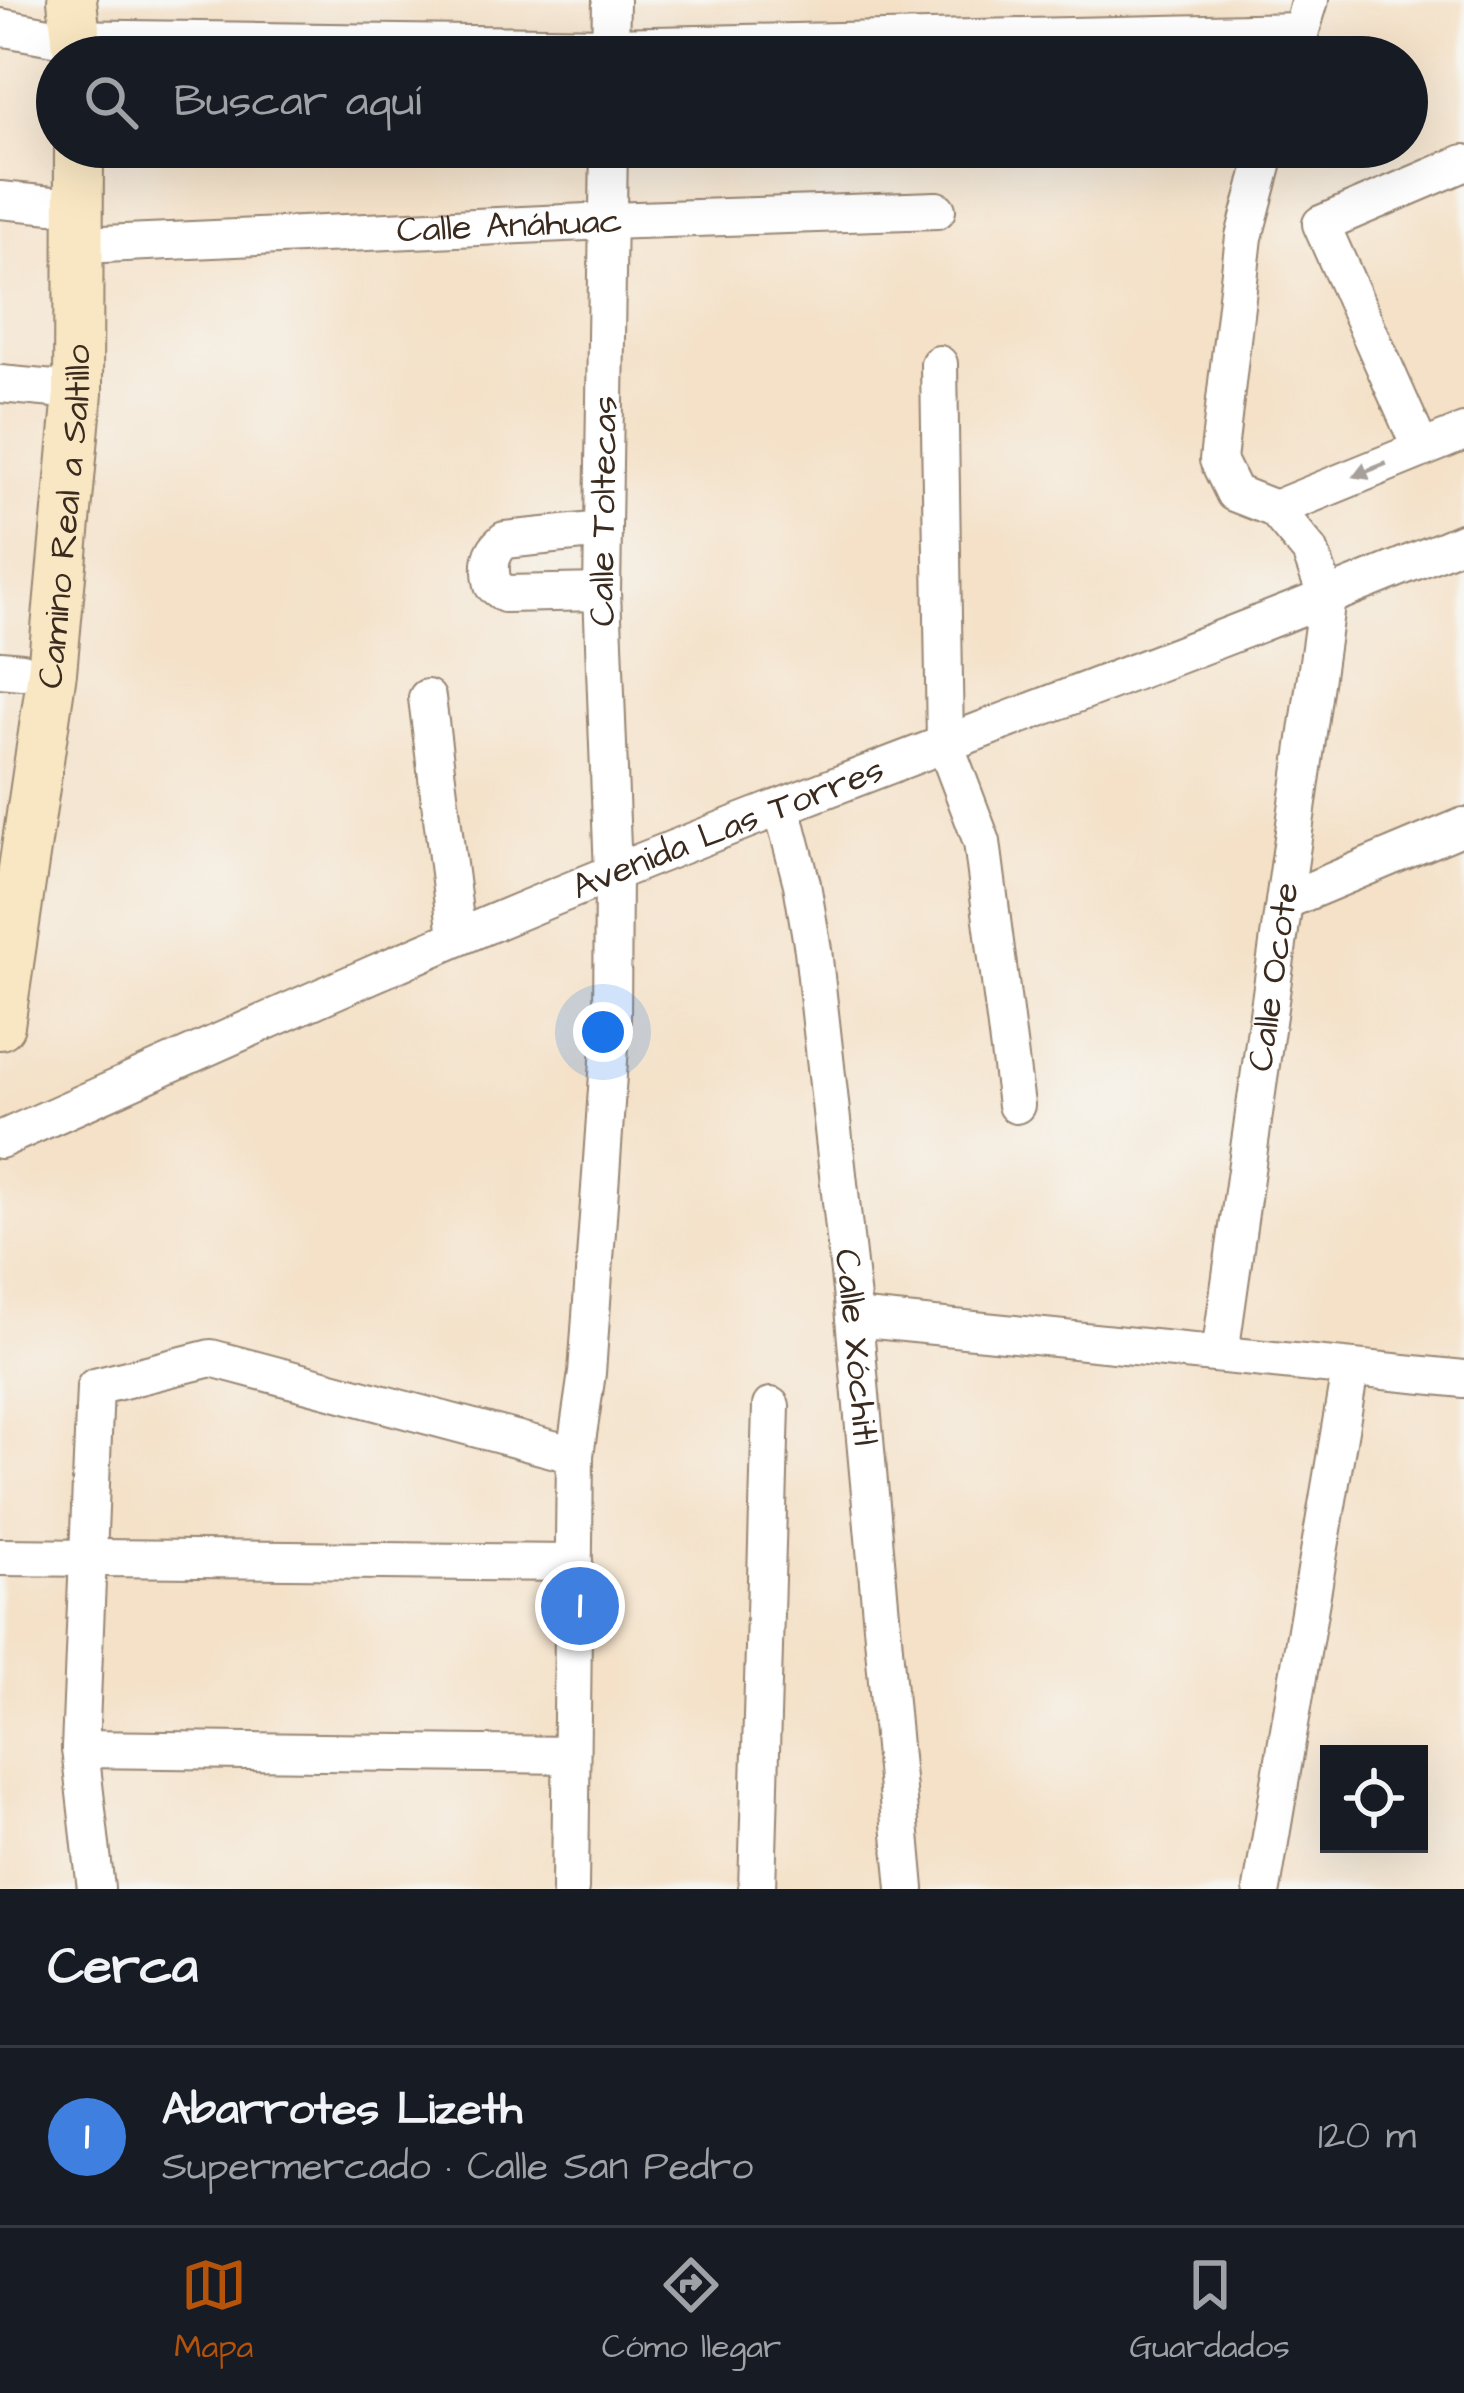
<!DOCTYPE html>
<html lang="es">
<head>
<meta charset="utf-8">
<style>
  :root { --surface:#171b24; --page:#20242c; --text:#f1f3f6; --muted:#9ea1a6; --line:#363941; --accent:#b45309 }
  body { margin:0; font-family:"Architects Daughter",sans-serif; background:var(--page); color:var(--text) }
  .controls { position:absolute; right:36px; bottom:36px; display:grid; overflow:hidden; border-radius:0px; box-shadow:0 12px 48px #0002 }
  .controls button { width:108px; height:108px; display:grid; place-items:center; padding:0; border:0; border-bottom:3px solid var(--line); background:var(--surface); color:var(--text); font:60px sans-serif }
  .you { position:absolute; left:603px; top:1032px; width:42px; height:42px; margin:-30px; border:9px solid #fff; border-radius:50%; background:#1a73e8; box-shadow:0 0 0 18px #1a73e833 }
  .badge { display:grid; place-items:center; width:78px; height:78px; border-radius:50%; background:var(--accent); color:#fff; font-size:39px; font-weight:700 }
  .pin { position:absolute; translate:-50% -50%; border:6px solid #fff; box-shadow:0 3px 12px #0006 }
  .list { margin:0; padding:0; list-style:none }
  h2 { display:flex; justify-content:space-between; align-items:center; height:156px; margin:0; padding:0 48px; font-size:51px }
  h2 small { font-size:39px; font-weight:400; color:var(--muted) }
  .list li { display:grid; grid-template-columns:78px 1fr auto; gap:36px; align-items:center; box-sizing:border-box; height:180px; padding:0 48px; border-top:3px solid var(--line) }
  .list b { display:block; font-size:45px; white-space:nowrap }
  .list p { margin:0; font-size:39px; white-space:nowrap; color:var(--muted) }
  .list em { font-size:39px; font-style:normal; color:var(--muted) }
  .icon { flex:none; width:66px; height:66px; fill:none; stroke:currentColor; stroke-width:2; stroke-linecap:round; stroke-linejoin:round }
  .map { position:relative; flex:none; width:1464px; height:1889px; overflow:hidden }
  .search { position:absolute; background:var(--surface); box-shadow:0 12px 48px #0002; left:36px; right:36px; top:36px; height:132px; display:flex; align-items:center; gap:30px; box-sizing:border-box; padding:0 42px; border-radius:66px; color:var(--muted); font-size:45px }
  .sheet { height:336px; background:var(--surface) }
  nav { display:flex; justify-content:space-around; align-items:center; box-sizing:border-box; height:168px; border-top:3px solid var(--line); background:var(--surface); font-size:33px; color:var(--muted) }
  nav a { display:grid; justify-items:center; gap:6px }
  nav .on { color:var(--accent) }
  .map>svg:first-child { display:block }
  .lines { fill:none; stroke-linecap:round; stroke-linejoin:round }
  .street-casing { stroke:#988673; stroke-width:40 }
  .secondary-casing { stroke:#988673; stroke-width:52 }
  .street { stroke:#fff; stroke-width:36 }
  .secondary { stroke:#f9e7c3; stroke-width:48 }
  .oneway { fill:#a79f9a }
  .labels { text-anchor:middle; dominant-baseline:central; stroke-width:10; stroke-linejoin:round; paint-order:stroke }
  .street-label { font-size:36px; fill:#3b2a1e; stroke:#f6f6f2 }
</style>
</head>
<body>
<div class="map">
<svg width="1464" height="1889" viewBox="0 0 1464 1889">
  <rect width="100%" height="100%" fill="#f6f6f2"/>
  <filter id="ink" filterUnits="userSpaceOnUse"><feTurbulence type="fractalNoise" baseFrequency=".00833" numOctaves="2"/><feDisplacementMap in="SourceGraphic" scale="24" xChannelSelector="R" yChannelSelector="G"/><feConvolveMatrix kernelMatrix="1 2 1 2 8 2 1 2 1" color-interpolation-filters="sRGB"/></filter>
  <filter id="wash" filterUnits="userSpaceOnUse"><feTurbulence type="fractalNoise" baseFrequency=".004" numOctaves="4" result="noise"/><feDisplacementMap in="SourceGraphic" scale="48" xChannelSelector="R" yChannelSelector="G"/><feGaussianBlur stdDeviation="2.7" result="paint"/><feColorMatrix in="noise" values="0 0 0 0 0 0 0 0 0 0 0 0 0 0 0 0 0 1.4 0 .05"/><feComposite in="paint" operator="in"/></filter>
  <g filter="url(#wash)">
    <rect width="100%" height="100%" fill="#f4e1c8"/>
  </g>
  <g filter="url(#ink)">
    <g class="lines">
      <g class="street-casing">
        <g id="street">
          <path d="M 0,27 L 59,38 L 610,46 L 1300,31"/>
          <path d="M 610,57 L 611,0"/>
          <path d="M 1293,57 L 1310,0"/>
          <path d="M 0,200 L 63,206"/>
          <path id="s1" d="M 81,245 L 608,221 L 937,210"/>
          <path d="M 939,364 L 945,744 L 982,842 L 1016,1105"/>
          <path d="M 0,384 L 54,389"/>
          <path d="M 1421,449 L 1321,224 L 1464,163"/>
          <path d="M 1275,509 L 1464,432"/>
          <path d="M 602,592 L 505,594 L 493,585 C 489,566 489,553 505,540 L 603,530"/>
          <path d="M 0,669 L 22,671"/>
          <path d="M 427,698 L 457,936"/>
          <path id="s2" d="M 782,807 L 802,884 L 813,950 L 854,1318 L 906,1889"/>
          <path d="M 1285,901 L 1464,826"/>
          <path id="s3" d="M 0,1140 C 202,1050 403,958 608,875 C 892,760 1182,659 1464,541"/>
          <path d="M 854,1318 L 1464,1379"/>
          <path id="s4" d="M 1220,1354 L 1327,598 L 1310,551 L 1275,509 L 1234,493 L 1218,460 L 1244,237 L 1268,147"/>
          <path d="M 0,1557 L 574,1563"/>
          <path d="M 80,1749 L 571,1755"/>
          <path d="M 96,1889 L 80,1749 L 95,1387 L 211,1358 L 575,1455"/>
          <path id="s5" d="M 570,1889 L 575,1455 L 587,1373 L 612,1018 L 613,873 L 602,592 L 609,147"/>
          <path d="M 757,1889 L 771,1406"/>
          <path d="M 1262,1889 L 1350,1370"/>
        </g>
      </g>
      <g class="secondary-casing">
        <g id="secondary">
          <path d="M 72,0 L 78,57"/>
          <path id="s6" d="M 0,1025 L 52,672 L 78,393 L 79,147"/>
        </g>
      </g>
      <use href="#street" class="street"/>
      <use href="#secondary" class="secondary"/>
    </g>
    <defs><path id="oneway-solid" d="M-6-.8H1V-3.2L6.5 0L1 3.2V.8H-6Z" transform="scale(3)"/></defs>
    <use class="oneway" href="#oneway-solid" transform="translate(1370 470) rotate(158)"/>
  </g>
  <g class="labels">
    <g class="street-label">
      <text stroke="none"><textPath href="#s1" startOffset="429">Calle Anáhuac</textPath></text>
      <text stroke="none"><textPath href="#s5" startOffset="1380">Calle Toltecas</textPath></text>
      <text stroke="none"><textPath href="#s6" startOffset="513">Camino Real a Saltillo</textPath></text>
      <text stroke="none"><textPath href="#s3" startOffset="792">Avenida Las Torres</textPath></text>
      <text stroke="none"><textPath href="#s4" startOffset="381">Calle Ocote</textPath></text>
      <text stroke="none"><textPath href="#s2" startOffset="546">Calle Xóchitl</textPath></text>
    </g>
  </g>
</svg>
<div class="controls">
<button><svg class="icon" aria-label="locate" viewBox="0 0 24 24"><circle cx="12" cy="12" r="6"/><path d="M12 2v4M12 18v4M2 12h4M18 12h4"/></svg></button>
</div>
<div class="you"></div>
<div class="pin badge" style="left:580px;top:1606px;background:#3f7fe0">1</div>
<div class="search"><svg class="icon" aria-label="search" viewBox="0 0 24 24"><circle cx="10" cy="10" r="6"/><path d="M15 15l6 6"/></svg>Buscar aquí</div>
</div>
<section class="sheet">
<h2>Cerca<small></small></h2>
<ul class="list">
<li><span class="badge" style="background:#3f7fe0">1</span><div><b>Abarrotes Lizeth</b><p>Supermercado · Calle San Pedro</p></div><em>120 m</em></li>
</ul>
</section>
<nav>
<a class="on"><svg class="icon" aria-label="map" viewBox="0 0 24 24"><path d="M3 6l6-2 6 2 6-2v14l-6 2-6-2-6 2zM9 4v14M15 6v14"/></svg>Mapa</a>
<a><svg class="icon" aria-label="directions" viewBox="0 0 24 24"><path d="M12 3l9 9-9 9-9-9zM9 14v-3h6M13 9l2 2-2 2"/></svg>Cómo llegar</a>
<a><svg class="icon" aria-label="saved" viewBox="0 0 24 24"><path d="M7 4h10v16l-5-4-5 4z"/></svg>Guardados</a>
</nav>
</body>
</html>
